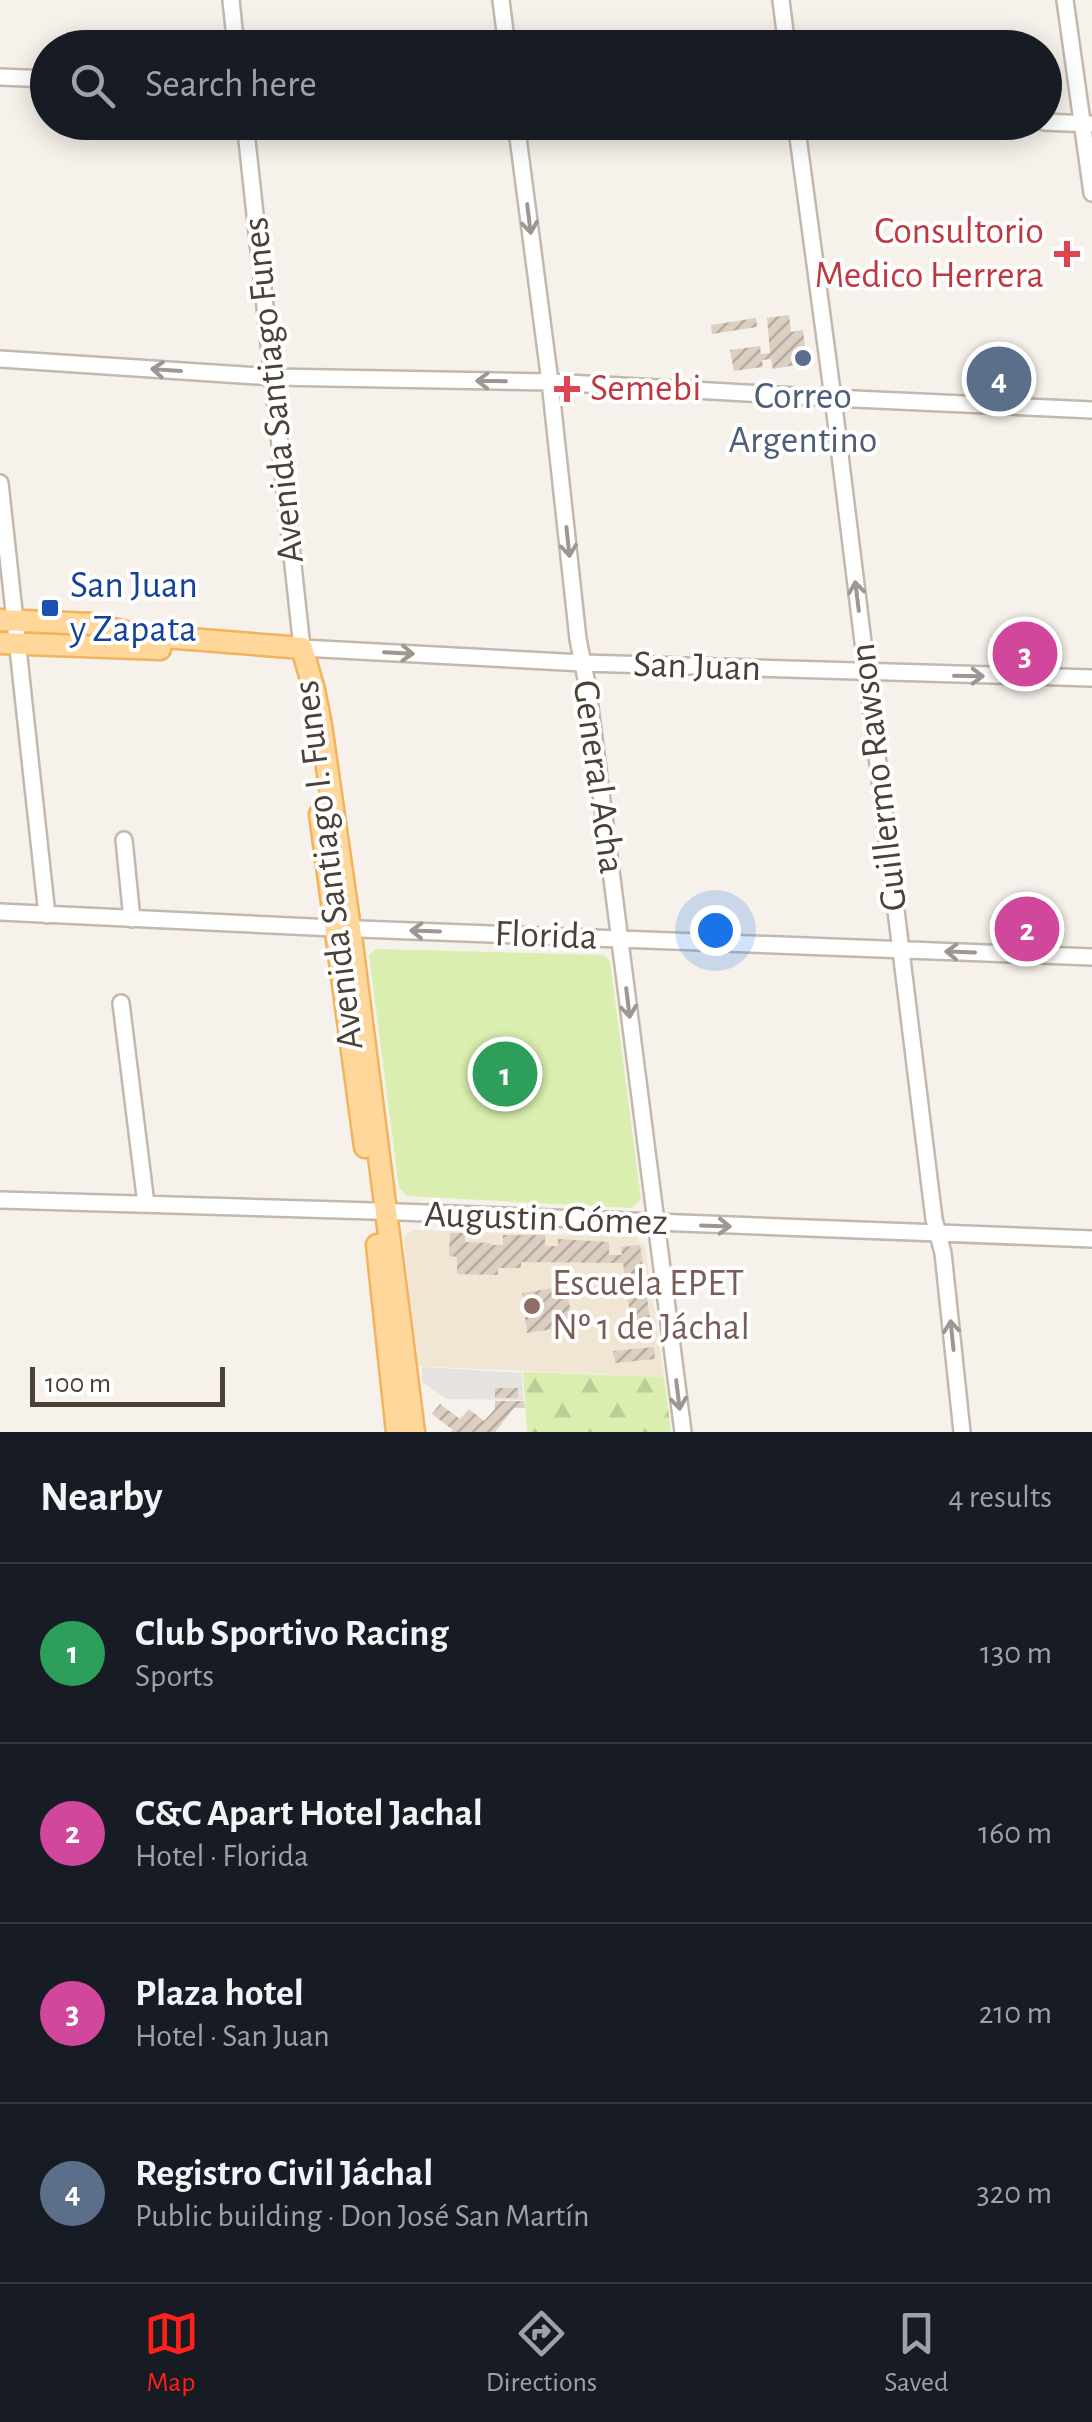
<!DOCTYPE html>
<html lang="en">
<head>
<meta charset="utf-8">
<style>
  :root { --surface:#171b24; --page:#20242c; --text:#f1f3f6; --muted:#9ea1a6; --line:#363941; --accent:#ff2119 }
  body { margin:0; font-family:"Alegreya Sans",sans-serif; background:var(--page); color:var(--text) }
  .scale { position:absolute; left:30px; bottom:25px; width:195px; box-sizing:border-box; padding-left:10px; border:5px solid #4c4137; border-top:0; font-size:28px; line-height:35px; white-space:nowrap; color:#4c4137; -webkit-text-stroke:8px #fff; paint-order:stroke }
  .you { position:absolute; left:715px; top:930px; width:35px; height:35px; margin:-25px; border:8px solid #fff; border-radius:50%; background:#1a73e8; box-shadow:0 0 0 15px #1a73e833 }
  .badge { display:grid; place-items:center; width:65px; height:65px; border-radius:50%; background:var(--accent); color:#fff; font-size:32px; font-weight:700 }
  .pin { position:absolute; translate:-50% -50%; border:5px solid #fff; box-shadow:0 2px 10px #0006 }
  .list { margin:0; padding:0; list-style:none }
  h2 { display:flex; justify-content:space-between; align-items:center; height:130px; margin:0; padding:0 40px; font-size:42px }
  h2 small { font-size:32px; font-weight:400; color:var(--muted) }
  .list li { display:grid; grid-template-columns:65px 1fr auto; gap:30px; align-items:center; box-sizing:border-box; height:180px; padding:0 40px; border-top:2px solid var(--line) }
  .list b { display:block; font-size:38px; white-space:nowrap }
  .list p { margin:0; font-size:32px; white-space:nowrap; color:var(--muted) }
  .list em { font-size:32px; font-style:normal; color:var(--muted) }
  .icon { flex:none; width:55px; height:55px; fill:none; stroke:currentColor; stroke-width:2; stroke-linecap:round; stroke-linejoin:round }
  .map { position:relative; flex:none; width:1092px; height:1432px; overflow:hidden }
  .search { position:absolute; background:var(--surface); box-shadow:0 5px 25px #0003; left:30px; right:30px; top:30px; height:110px; display:flex; align-items:center; gap:25px; box-sizing:border-box; padding:0 35px; border-radius:55px; color:var(--muted); font-size:38px }
  .sheet { height:850px; background:var(--surface) }
  nav { display:flex; justify-content:space-around; align-items:center; box-sizing:border-box; height:140px; border-top:2px solid var(--line); background:var(--surface); font-size:28px; color:var(--muted) }
  nav a { display:grid; justify-items:center; gap:5px }
  nav .on { color:var(--accent) }
  .map>svg:first-child { display:block }
  .education { fill:#f1e5d3 }
  .green { fill:#d9eeaf }
  .forest { fill:url(#forest-firs) }
  .parking { fill:#e5e2df }
  .building { fill:url(#building-hatch) }
  .lines { fill:none; stroke-linecap:round; stroke-linejoin:round }
  .minor-casing { stroke:#c3b8ab; stroke-width:20 }
  .major-casing { stroke:#f0b45e; stroke-width:25 }
  .minor { stroke:#fff; stroke-width:15 }
  .major { stroke:#ffd79b; stroke-width:20 }
  .oneway { stroke:#9d9691 }
  .health-dot { fill:#e0444e; stroke:#fff; stroke-width:4 }
  .service-dot { fill:#5c6f8a; stroke:#fff; stroke-width:4 }
  .transit-dot { fill:#1a4fb4; stroke:#fff; stroke-width:4 }
  .education-dot { fill:#8d6e63; stroke:#fff; stroke-width:4 }
  .labels { text-anchor:middle; dominant-baseline:central; stroke-width:8; stroke-linejoin:round; paint-order:stroke }
  .health-label { font-size:38px; fill:#be3a42; stroke:#fff; text-anchor:end }
  .street-label { font-size:38px; fill:#4c4137; stroke:#fff }
  .service-label { font-size:38px; fill:#4e5e75; stroke:#fff }
  .transit-label { font-size:38px; fill:#164399; stroke:#fff; text-anchor:start }
  .education-label { font-size:38px; fill:#785e54; stroke:#fff; text-anchor:start }
</style>
</head>
<body>
<div class="map">
<svg width="1092" height="1432" viewBox="0 0 1092 1432">
  <defs>
    <pattern id="forest-firs" width="22" height="20" patternUnits="userSpaceOnUse" patternTransform="scale(2.5)"><rect width="22" height="20" fill="#d9eeaf"/><path d="M5 1l3.5 6h-7zM16 11l3.5 6h-7z" fill="#bccd97"/></pattern>
    <pattern id="building-hatch" width="6" height="6" patternUnits="userSpaceOnUse" patternTransform="scale(2.5)"><rect width="6" height="6" fill="#dccfc1"/><path d="M-1 1l2-2M0 6l6-6M5 7l2-2" fill="none" stroke="#b5aa9e"/></pattern>
  </defs>
  <rect width="100%" height="100%" fill="#f6f1ea"/>
  <path class="education" d="M 413,1230 L 635,1237 L 645,1246 L 664,1377 L 415,1366 L 404,1236 Z"/>
  <path class="green" d="M 376,949 L 603,955 L 610,961 L 641,1199 L 632,1208 L 407,1196 L 399,1188 L 369,955 Z"/>
  <path class="forest" d="M 523,1372 L 664,1377 L 671,1432 L 527,1432 Z"/>
  <path class="parking" d="M 422,1367 L 522,1373 L 523,1400 L 447,1399 L 422,1382 Z"/>
  <path class="building" d="M 789,315 L 791,332 L 803,330 L 807,363 L 773,369 L 771,359 L 762,360 L 763,367 L 734,371 L 730,350 L 760,346 L 761,354 L 770,353 L 767,318 Z
    M 756,318 L 757,327 L 712,334 L 711,325 Z
    M 450,1233 L 465,1233 L 465,1242 L 491,1243 L 491,1245 L 503,1245 L 503,1235 L 545,1235 L 545,1246 L 558,1246 L 558,1239 L 609,1242 L 609,1255 L 622,1255 L 621,1247 L 640,1245 L 651,1327 L 632,1329 L 623,1263 L 521,1262 L 521,1268 L 498,1268 L 498,1275 L 457,1274 L 457,1257 L 449,1256 Z
    M 567,1286 L 572,1326 L 527,1333 L 522,1293 Z
    M 654,1347 L 655,1359 L 615,1363 L 613,1351 Z
    M 495,1388 L 518,1388 L 518,1398 L 495,1398 Z
    M 495,1401 L 524,1401 L 525,1408 L 514,1408 L 495,1432 L 451,1432 L 453,1430 L 432,1414 L 440,1404 L 460,1419 L 469,1409 L 484,1421 L 495,1409 Z"/>
  <g class="lines">
    <g class="minor-casing">
      <path id="minor" d="M 231,0 L 236,48
        M 501,0 L 507,48
        M 781,0 L 787,48
        M 1065,0 L 1092,193
        M 0,77 L 48,79
        M 245,122 L 302,648 L 583,663 L 1092,678
        M 516,122 L 550,382 L 578,639 L 587,684 L 683,1432
        M 796,122 L 833,398 L 934,1219 L 943,1253 L 962,1432
        M 1044,122 L 1090,124
        M 0,359 L 273,377 L 550,382 L 833,398 L 1092,410
        M 0,483 L 47,915
        M 124,840 L 132,919
        M 0,912 L 334,928 L 1092,957
        M 121,1003 L 146,1204
        M 0,1200 L 373,1211 L 1092,1239"/>
    </g>
    <g class="major-casing">
      <path id="major" d="M 0,620 L 91,624 L 139,635 L 302,648
        M 0,643 L 160,649
        M 302,648 L 314,690 L 321,725 L 350,928 L 414,1432
        M 320,814 L 365,1147
        M 377,1245 L 397,1432"/>
    </g>
    <use href="#minor" class="minor"/>
    <use href="#major" class="major"/>
  </g>
  <defs><path id="oneway-shaft" d="M-6 0H5M1.5-3L5.5 0L1.5 3" fill="none" stroke-width="1.6" stroke-linecap="round" stroke-linejoin="round" transform="scale(2.5)"/></defs>
  <g class="oneway">
    <use href="#oneway-shaft" transform="translate(529 219) rotate(83)"/>
    <use href="#oneway-shaft" transform="translate(166 370) rotate(-176)"/>
    <use href="#oneway-shaft" transform="translate(491 381) rotate(-179)"/>
    <use href="#oneway-shaft" transform="translate(568 542) rotate(84)"/>
    <use href="#oneway-shaft" transform="translate(857 596) rotate(-97)"/>
    <use href="#oneway-shaft" transform="translate(399 653) rotate(3)"/>
    <use href="#oneway-shaft" transform="translate(969 676) rotate(1)"/>
    <use href="#oneway-shaft" transform="translate(425 931) rotate(-178)"/>
    <use href="#oneway-shaft" transform="translate(960 952) rotate(-178)"/>
    <use href="#oneway-shaft" transform="translate(628 1003) rotate(83)"/>
    <use href="#oneway-shaft" transform="translate(716 1226) rotate(2)"/>
    <use href="#oneway-shaft" transform="translate(952 1335) rotate(-96)"/>
    <use href="#oneway-shaft" transform="translate(678 1395) rotate(83)"/>
  </g>
  <g class="health-dot">
    <path d="M1062 239h10v10h10v10h-10v10h-10v-10h-10v-10h10z"/>
    <path d="M562 374h10v10h10v10h-10v10h-10v-10h-10v-10h10z"/>
  </g>
  <circle class="service-dot" cx="803" cy="358" r="10"/>
  <rect class="transit-dot" x="40" y="598" width="20" height="20" rx="5"/>
  <circle class="education-dot" cx="532" cy="1306" r="10"/>
  <g class="labels">
    <g class="health-label">
      <text x="1044" y="232">Consultorio<tspan x="1044" dy="44">Medico Herrera</tspan></text>
      <text x="590" y="389" text-anchor="start">Semebi</text>
    </g>
    <g class="street-label">
      <text transform="translate(274 390) rotate(-96)">Avenida Santiago Funes</text>
      <text transform="translate(697 667) rotate(2)">San Juan</text>
      <text transform="translate(598 777) rotate(82)">General Acha</text>
      <text transform="translate(879 777) rotate(-97)">Guillermo Rawson</text>
      <text transform="translate(329 865) rotate(-97)">Avenida Santiago I. Funes</text>
      <text transform="translate(546 936) rotate(2)">Florida</text>
      <text transform="translate(546 1219) rotate(2)">Augustin Gómez</text>
    </g>
    <g class="service-label">
      <text x="803" y="397">Correo<tspan x="803" dy="44">Argentino</tspan></text>
    </g>
    <g class="transit-label">
      <text x="70" y="586">San Juan<tspan x="70" dy="44">y Zapata</tspan></text>
    </g>
    <g class="education-label">
      <text x="552" y="1284">Escuela EPET<tspan x="552" dy="44">Nº 1 de Jáchal</tspan></text>
    </g>
  </g>
</svg>
<div class="scale">100 m</div>
<div class="you"></div>
<div class="pin badge" style="left:505px;top:1074px;background:#2e9e5b">1</div>
<div class="pin badge" style="left:1027px;top:929px;background:#d1479c">2</div>
<div class="pin badge" style="left:1025px;top:654px;background:#d1479c">3</div>
<div class="pin badge" style="left:999px;top:379px;background:#5c6f8a">4</div>
<div class="search"><svg class="icon" aria-label="search" viewBox="0 0 24 24"><circle cx="10" cy="10" r="6"/><path d="M15 15l6 6"/></svg>Search here</div>
</div>
<section class="sheet">
<h2>Nearby<small>4 results</small></h2>
<ul class="list">
<li><span class="badge" style="background:#2e9e5b">1</span><div><b>Club Sportivo Racing</b><p>Sports</p></div><em>130 m</em></li>
<li><span class="badge" style="background:#d1479c">2</span><div><b>C&amp;C Apart Hotel Jachal</b><p>Hotel · Florida</p></div><em>160 m</em></li>
<li><span class="badge" style="background:#d1479c">3</span><div><b>Plaza hotel</b><p>Hotel · San Juan</p></div><em>210 m</em></li>
<li><span class="badge" style="background:#5c6f8a">4</span><div><b>Registro Civil Jáchal</b><p>Public building · Don José San Martín</p></div><em>320 m</em></li>
</ul>
</section>
<nav>
<a class="on"><svg class="icon" aria-label="map" viewBox="0 0 24 24"><path d="M3 6l6-2 6 2 6-2v14l-6 2-6-2-6 2zM9 4v14M15 6v14"/></svg>Map</a>
<a><svg class="icon" aria-label="directions" viewBox="0 0 24 24"><path d="M12 3l9 9-9 9-9-9zM9 14v-3h6M13 9l2 2-2 2"/></svg>Directions</a>
<a><svg class="icon" aria-label="saved" viewBox="0 0 24 24"><path d="M7 4h10v16l-5-4-5 4z"/></svg>Saved</a>
</nav>
</body>
</html>
